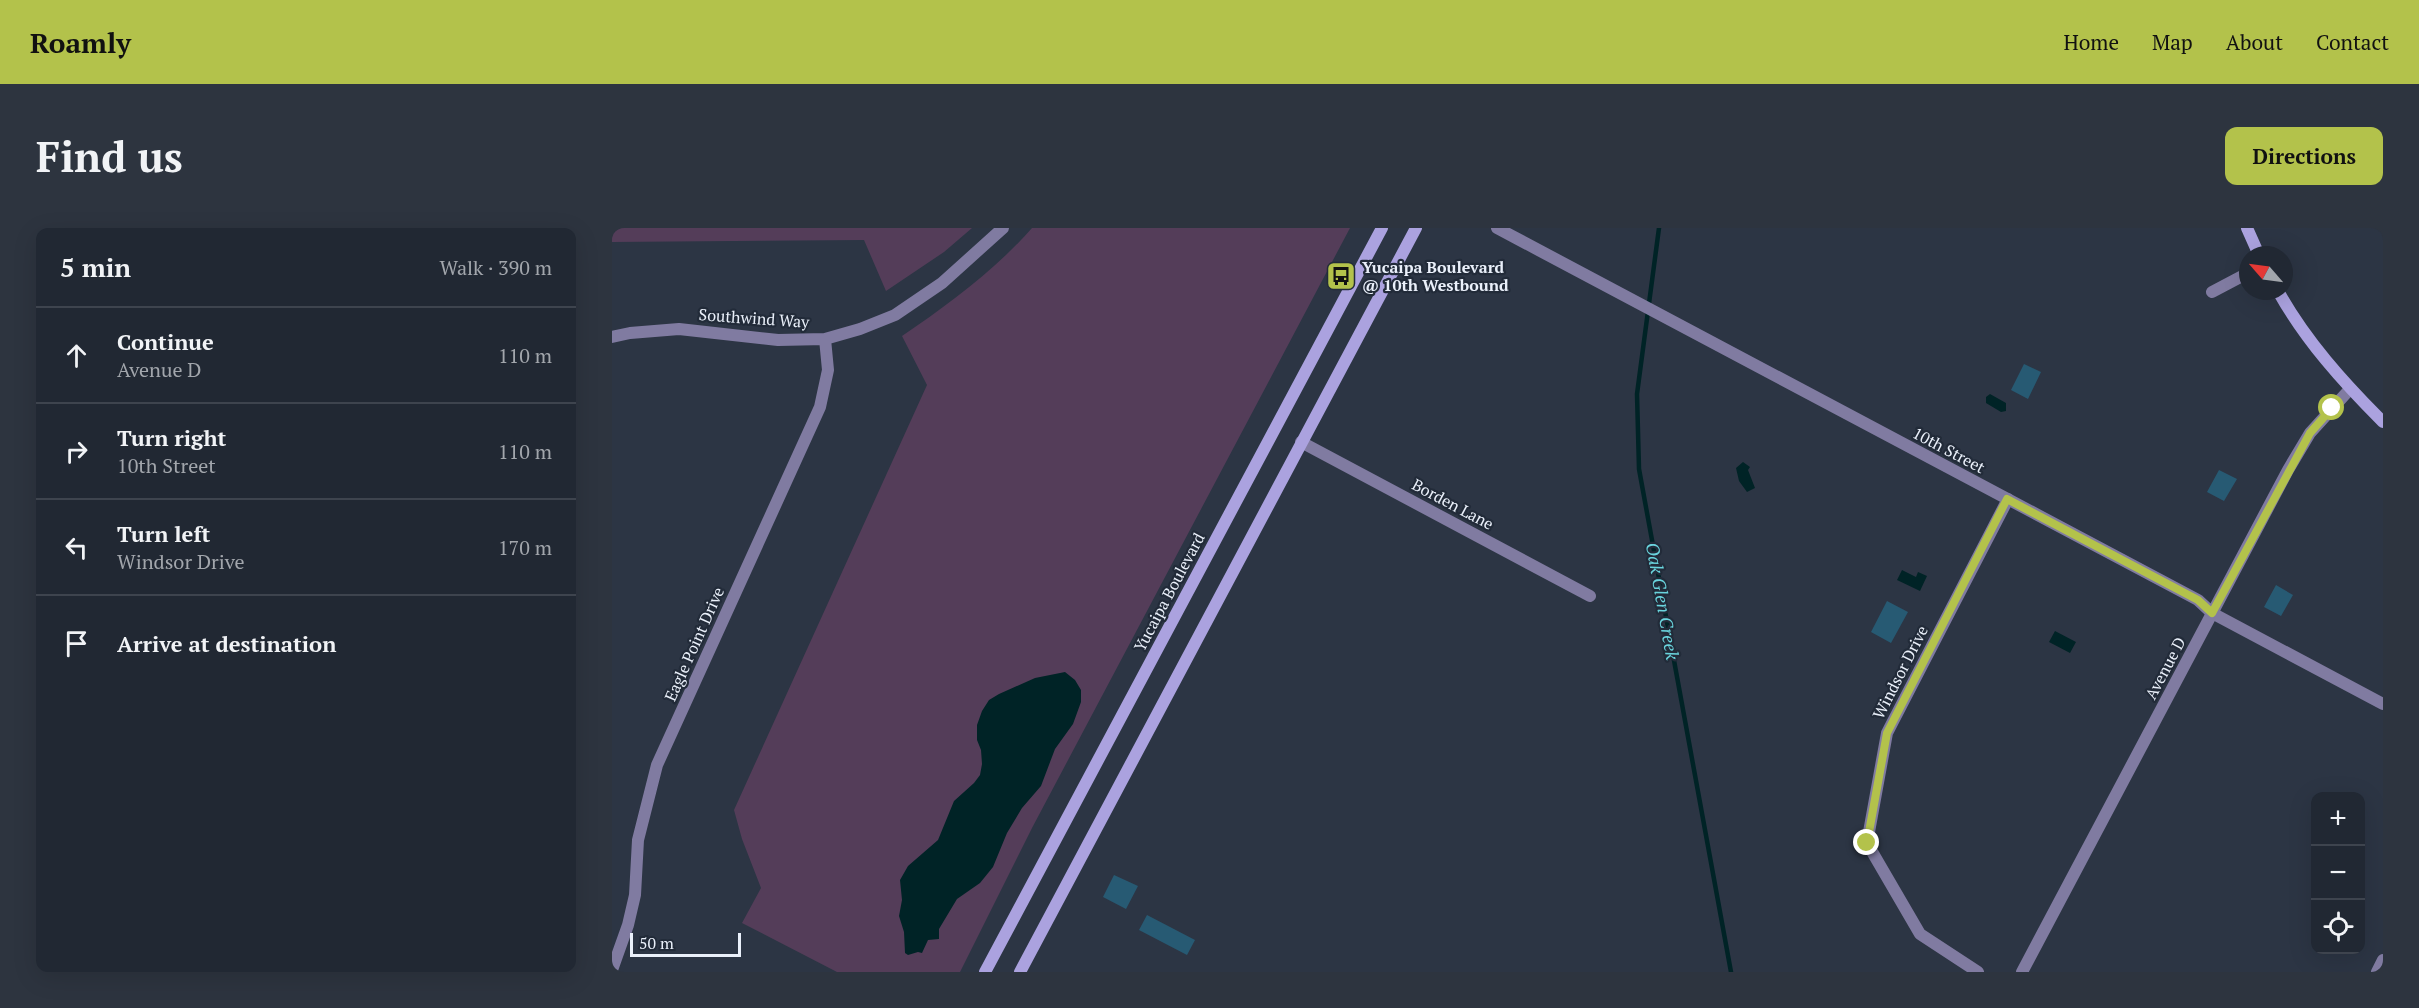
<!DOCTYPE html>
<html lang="en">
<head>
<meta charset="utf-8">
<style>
  :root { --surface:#212833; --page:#2d343f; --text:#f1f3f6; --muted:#a2a6ac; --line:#3e444e; --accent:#b3c24b }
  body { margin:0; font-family:"PT Serif",serif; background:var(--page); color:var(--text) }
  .controls { position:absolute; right:18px; bottom:18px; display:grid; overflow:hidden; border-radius:12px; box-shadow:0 6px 24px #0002 }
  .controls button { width:54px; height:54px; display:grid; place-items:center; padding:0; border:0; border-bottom:2px solid var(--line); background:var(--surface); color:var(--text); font:30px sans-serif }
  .compass { position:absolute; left:1627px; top:18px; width:54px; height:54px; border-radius:50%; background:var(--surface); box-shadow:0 6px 24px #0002; rotate:298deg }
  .scale { position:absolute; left:18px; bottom:15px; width:111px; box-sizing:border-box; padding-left:6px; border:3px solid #eaf0fa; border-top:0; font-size:16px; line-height:21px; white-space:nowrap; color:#eaf0fa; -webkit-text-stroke:4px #222b39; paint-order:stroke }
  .stop { position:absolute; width:18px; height:18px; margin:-14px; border:4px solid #b3c24b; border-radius:50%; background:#fff }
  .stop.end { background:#b3c24b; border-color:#fff; box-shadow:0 2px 6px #0008 }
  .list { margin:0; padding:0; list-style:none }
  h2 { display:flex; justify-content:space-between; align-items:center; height:78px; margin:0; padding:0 24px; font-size:26px }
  h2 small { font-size:20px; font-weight:400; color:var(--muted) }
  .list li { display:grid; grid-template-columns:39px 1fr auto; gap:18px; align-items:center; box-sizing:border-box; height:96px; padding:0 24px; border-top:2px solid var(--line) }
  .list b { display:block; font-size:22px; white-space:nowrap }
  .list p { margin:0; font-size:20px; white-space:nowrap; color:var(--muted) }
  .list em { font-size:20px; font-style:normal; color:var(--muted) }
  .icon { flex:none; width:33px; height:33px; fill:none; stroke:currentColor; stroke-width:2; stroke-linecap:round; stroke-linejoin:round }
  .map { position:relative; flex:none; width:1771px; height:744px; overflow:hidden; border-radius:12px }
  header { display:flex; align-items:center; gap:36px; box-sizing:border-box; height:84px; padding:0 30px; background:var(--accent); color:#111 }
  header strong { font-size:28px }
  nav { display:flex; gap:33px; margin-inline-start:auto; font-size:21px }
  .intro { display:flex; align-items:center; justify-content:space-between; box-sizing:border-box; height:144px; padding:0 36px }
  h1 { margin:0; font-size:42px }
  .button { padding:15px 27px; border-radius:12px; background:var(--accent); color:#111; font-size:21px; font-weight:700 }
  main { display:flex; gap:36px; padding:0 36px }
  aside { flex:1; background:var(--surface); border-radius:12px; box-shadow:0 6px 24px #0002 }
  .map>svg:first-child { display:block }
  .green { fill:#543d59 }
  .water { fill:#002326 }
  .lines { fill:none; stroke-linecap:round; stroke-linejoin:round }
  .stream { stroke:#002326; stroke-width:4.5 }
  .building { fill:#275a73 }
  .minor { stroke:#807ba1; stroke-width:12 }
  .tertiary { stroke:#807ba1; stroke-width:12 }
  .secondary { stroke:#aba2df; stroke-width:12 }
  .route { stroke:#b3c24b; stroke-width:8 }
  .labels { text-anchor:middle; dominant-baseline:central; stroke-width:4.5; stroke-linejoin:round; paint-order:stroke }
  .poi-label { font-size:16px; font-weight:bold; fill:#eaf0fa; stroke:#222b39; text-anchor:start }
  .street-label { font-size:16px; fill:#eaf0fa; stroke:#222b39 }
  .water-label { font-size:18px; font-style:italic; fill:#6ad4dd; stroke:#222b39 }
</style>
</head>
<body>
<header>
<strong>Roamly</strong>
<nav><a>Home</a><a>Map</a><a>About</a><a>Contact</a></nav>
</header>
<div class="intro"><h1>Find us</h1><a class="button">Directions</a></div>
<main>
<aside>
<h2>5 min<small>Walk · 390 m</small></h2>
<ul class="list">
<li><svg class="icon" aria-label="ahead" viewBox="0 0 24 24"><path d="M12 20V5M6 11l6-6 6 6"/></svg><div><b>Continue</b><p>Avenue D</p></div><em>110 m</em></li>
<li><svg class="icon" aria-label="right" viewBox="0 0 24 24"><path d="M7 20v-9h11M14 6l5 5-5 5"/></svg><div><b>Turn right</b><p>10th Street</p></div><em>110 m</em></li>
<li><svg class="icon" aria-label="left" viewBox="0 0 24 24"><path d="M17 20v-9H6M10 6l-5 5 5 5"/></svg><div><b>Turn left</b><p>Windsor Drive</p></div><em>170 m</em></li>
<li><svg class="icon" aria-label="arrive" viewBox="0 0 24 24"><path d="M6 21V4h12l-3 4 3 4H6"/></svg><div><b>Arrive at destination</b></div></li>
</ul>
</aside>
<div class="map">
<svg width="1771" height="744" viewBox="0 0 1771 744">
  <rect width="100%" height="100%" fill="#2c3544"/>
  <path class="green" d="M 0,0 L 360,0 L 332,24 L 274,63 L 252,12 L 0,14 Z
    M 420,0 L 738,0 L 420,600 L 348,744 L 225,744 L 130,695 L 149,660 L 130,611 L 122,582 L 315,157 L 290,108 C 337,76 382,43 420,0 Z"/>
  <path class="water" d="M 1378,166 L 1394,175 L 1394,183 L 1389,184 L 1374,175 L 1374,169 Z
    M 1131,234 L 1138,239 L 1136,242 L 1143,260 L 1135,264 L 1127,253 L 1124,240 Z
    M 1290,342 L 1304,349 L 1306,344 L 1315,348 L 1308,363 L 1285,352 Z
    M 1443,403 L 1464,414 L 1458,425 L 1437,414 Z
    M 453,444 L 463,452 L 469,462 L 469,474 L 461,496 L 443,521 L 429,558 L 410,580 L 395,605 L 381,639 L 368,655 L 345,671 L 327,701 L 327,711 L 316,712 L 310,725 L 306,724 L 296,727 L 293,725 L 292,704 L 287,688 L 290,672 L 288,652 L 296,638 L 326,612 L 342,573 L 362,555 L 368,547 L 370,536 L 369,522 L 365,512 L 365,497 L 370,483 L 377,472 L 387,466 L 423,450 Z"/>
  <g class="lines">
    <path class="stream" d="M 1047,0 L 1025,166 L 1027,241 L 1119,744"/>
  </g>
  <path class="building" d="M 1412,136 L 1429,144 L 1416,171 L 1399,162 Z
    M 1607,242 L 1625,251 L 1612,273 L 1595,264 Z
    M 1664,357 L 1681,367 L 1669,388 L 1652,379 Z
    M 1275,373 L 1296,384 L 1279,415 L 1259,404 Z
    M 502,647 L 526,658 L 514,681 L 491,669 Z
    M 535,687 L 583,712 L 575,727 L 527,702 Z"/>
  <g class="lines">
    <path class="minor" d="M 1600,64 L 1636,45
      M 0,109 L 18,105 L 67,101 L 166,112 L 213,111 L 248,101 L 283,87 L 330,55 L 391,0
      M 689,214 L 978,368
      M 0,742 L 16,697 L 23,667 L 26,612 L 45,537 L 208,179 L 216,142 L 213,111
      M 1366,744 L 1308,706 L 1255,615 L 1275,505 L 1396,271
      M 1410,744 L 1676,242 L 1698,205 L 1738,161
      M 1765,744 L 1771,732"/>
    <path class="tertiary" d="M 885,0 L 1586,372 L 1600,385 L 1771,476"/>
    <path class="secondary" d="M 1635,0 L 1647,27
      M 1666,63 C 1694,113 1731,154 1771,194
      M 373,744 L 770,0
      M 408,744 L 804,0"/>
  </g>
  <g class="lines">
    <path class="route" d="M 1255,615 L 1275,505 L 1395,271 L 1586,372 L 1600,385 L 1698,205 L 1720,180"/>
  </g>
  <defs>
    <g id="bus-square" transform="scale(1.5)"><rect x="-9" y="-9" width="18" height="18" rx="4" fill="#b3c24b" stroke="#222b39"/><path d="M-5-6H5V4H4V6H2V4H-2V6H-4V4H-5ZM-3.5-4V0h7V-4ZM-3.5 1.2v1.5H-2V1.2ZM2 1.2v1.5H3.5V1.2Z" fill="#111"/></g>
  </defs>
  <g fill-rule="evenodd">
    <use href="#bus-square" x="729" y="48"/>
  </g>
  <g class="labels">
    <g class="poi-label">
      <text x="750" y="39">Yucaipa Boulevard<tspan x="750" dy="18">@ 10th Westbound</tspan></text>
    </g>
    <g class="street-label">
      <text transform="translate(142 90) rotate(4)">Southwind Way</text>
      <text transform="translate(1337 222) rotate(28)">10th Street</text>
      <text transform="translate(841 276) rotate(28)">Borden Lane</text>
      <text transform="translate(557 364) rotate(-62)">Yucaipa Boulevard</text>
      <text transform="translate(82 416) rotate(-66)">Eagle Point Drive</text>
      <text transform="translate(1553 440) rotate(-62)">Avenue D</text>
      <text transform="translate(1288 444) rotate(-63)">Windsor Drive</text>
    </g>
    <g class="water-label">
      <text transform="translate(1051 373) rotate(80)">Oak Glen Creek</text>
    </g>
  </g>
</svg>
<div class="controls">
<button>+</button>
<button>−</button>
<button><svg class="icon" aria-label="locate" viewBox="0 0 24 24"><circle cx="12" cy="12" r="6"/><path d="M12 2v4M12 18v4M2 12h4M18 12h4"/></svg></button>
</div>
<svg class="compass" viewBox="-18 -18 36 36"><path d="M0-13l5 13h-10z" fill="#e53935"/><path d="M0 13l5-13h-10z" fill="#a2a6ac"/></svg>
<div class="scale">50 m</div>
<div class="stop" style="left:1720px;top:180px"></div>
<div class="stop end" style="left:1255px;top:615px"></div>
</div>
</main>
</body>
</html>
